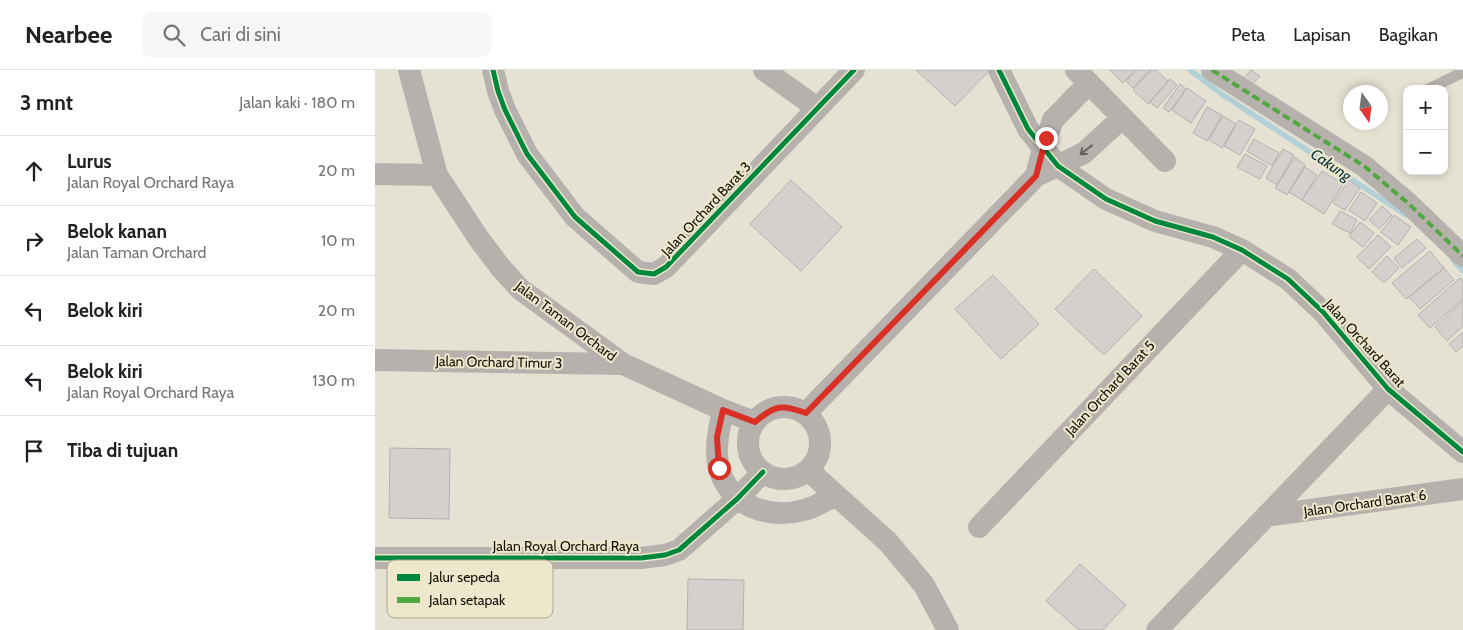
<!DOCTYPE html>
<html lang="id">
<head>
<meta charset="utf-8">
<style>
  :root { --surface:#fff; --page:#f6f6f6; --text:#202124; --muted:#757577; --line:#e0e0e0 }
  body { margin:0; font-family:Cabin,sans-serif; background:var(--page); color:var(--text) }
  .controls { position:absolute; right:15px; top:15px; display:grid; overflow:hidden; border-radius:10px; box-shadow:0 2px 8px #0003 }
  .controls button { width:45px; height:45px; display:grid; place-items:center; padding:0; border:0; border-bottom:1px solid var(--line); background:var(--surface); color:var(--text); font:25px sans-serif }
  .compass { position:absolute; left:968px; top:15px; width:45px; height:45px; border-radius:50%; background:var(--surface); box-shadow:0 2px 8px #0003; rotate:166deg }
  .stop { position:absolute; width:15px; height:15px; margin:-11px; border:4px solid #d93025; border-radius:50%; background:#fff }
  .stop.end { background:#d93025; border-color:#fff; box-shadow:0 1px 5px #0008 }
  .list { margin:0; padding:0; list-style:none }
  h2 { display:flex; justify-content:space-between; align-items:center; height:65px; margin:0; padding:0 20px; font-size:21px }
  h2 small { font-size:16px; font-weight:400; color:var(--muted) }
  .list li { display:grid; grid-template-columns:32px 1fr auto; gap:15px; align-items:center; box-sizing:border-box; height:70px; padding:0 20px; border-top:1px solid var(--line) }
  .list b { display:block; font-size:19px; white-space:nowrap }
  .list p { margin:0; font-size:16px; white-space:nowrap; color:var(--muted) }
  .list em { font-size:16px; font-style:normal; color:var(--muted) }
  .icon { flex:none; width:28px; height:28px; fill:none; stroke:currentColor; stroke-width:2; stroke-linecap:round; stroke-linejoin:round }
  .map { position:relative; flex:none; width:1088px; height:560px; overflow:hidden }
  header { display:flex; align-items:center; gap:30px; box-sizing:border-box; height:70px; padding:0 25px; background:var(--surface); border-bottom:1px solid var(--line) }
  header strong { font-size:24px }
  nav { display:flex; gap:28px; margin-inline-start:auto; font-size:18px }
  .search { width:350px; height:45px; background:var(--page); display:flex; align-items:center; gap:12px; box-sizing:border-box; padding:0 18px; border-radius:10px; color:var(--muted); font-size:19px }
  main { display:flex }
  aside { flex:1; background:var(--surface) }
  .map>svg:first-child { display:block }
  .lines { fill:none; stroke-linecap:round; stroke-linejoin:round }
  .stream { stroke:#b2d1d6; stroke-width:5.5 }
  .building { fill:#d4d0ce; stroke:#b4b0ae }
  .service { stroke:#b7b1ae; stroke-width:11 }
  .minor { stroke:#b7b1ae; stroke-width:22 }
  .quiet { stroke:#51a841; stroke-width:4; stroke-dasharray:8 4; stroke-linecap:butt }
  .cycleway-casing { stroke:#ede7cb; stroke-width:8 }
  .cycleway { stroke:#00873e; stroke-width:5 }
  .oneway { stroke:#66625b }
  .route { stroke:#d93025; stroke-width:6 }
  .labels { text-anchor:middle; dominant-baseline:central; stroke-width:4; stroke-linejoin:round; paint-order:stroke }
  .street-label { font-size:14px; fill:#141208; stroke:#ede7cb }
  .water-label { font-size:15px; font-style:italic; fill:#06323d; stroke:#ede7cb }
  .key { fill:#ede7cb; stroke:#aca790; stroke-width:1 }
  .key-label { font-size:14px; fill:#141208 }
</style>
</head>
<body>
<header>
<strong>Nearbee</strong>
<div class="search"><svg class="icon" aria-label="search" viewBox="0 0 24 24"><circle cx="10" cy="10" r="6"/><path d="M15 15l6 6"/></svg>Cari di sini</div>
<nav><a>Peta</a><a>Lapisan</a><a>Bagikan</a></nav>
</header>
<main>
<aside>
<h2>3 mnt<small>Jalan kaki · 180 m</small></h2>
<ul class="list">
<li><svg class="icon" aria-label="ahead" viewBox="0 0 24 24"><path d="M12 20V5M6 11l6-6 6 6"/></svg><div><b>Lurus</b><p>Jalan Royal Orchard Raya</p></div><em>20 m</em></li>
<li><svg class="icon" aria-label="right" viewBox="0 0 24 24"><path d="M7 20v-9h11M14 6l5 5-5 5"/></svg><div><b>Belok kanan</b><p>Jalan Taman Orchard</p></div><em>10 m</em></li>
<li><svg class="icon" aria-label="left" viewBox="0 0 24 24"><path d="M17 20v-9H6M10 6l-5 5 5 5"/></svg><div><b>Belok kiri</b></div><em>20 m</em></li>
<li><svg class="icon" aria-label="left" viewBox="0 0 24 24"><path d="M17 20v-9H6M10 6l-5 5 5 5"/></svg><div><b>Belok kiri</b><p>Jalan Royal Orchard Raya</p></div><em>130 m</em></li>
<li><svg class="icon" aria-label="arrive" viewBox="0 0 24 24"><path d="M6 21V4h12l-3 4 3 4H6"/></svg><div><b>Tiba di tujuan</b></div></li>
</ul>
</aside>
<div class="map">
<svg width="1088" height="560" viewBox="0 0 1088 560">
  <rect width="100%" height="100%" fill="#e5e2d3"/>
  <g class="lines">
    <path class="stream" d="M 815,0 L 848,25 L 1031,145
      M 1079,191 L 1088,201"/>
  </g>
  <path class="building" d="M 541,0 L 615,0 L 580,36 Z
    M 735,0 L 760,0 L 748,13 Z
    M 762,0 L 775,0 L 758,18 L 751,11 Z
    M 776,0 L 781,0 L 793,11 L 773,34 L 758,20 Z
    M 876,0 L 885,6 L 875,17 L 867,10 Z
    M 795,9 L 802,15 L 782,38 L 775,32 Z
    M 805,14 L 811,19 L 794,42 L 788,38 Z
    M 812,18 L 831,31 L 816,53 L 797,40 Z
    M 832,37 L 847,45 L 832,71 L 818,63 Z
    M 848,46 L 861,54 L 847,78 L 834,70 Z
    M 864,50 L 880,59 L 865,85 L 849,76 Z
    M 879,69 L 904,83 L 897,96 L 872,81 Z
    M 908,79 L 919,85 L 902,115 L 891,108 Z
    M 870,84 L 892,96 L 885,109 L 862,97 Z
    M 920,87 L 930,95 L 912,125 L 900,118 Z
    M 930,97 L 942,105 L 927,130 L 914,122 Z
    M 947,101 L 968,114 L 949,144 L 927,130 Z
    M 416,110 L 467,157 L 426,201 L 375,154 Z
    M 974,110 L 985,118 L 970,140 L 958,133 Z
    M 986,122 L 1002,133 L 990,151 L 974,140 Z
    M 1007,136 L 1017,145 L 1004,159 L 994,150 Z
    M 965,141 L 982,150 L 975,163 L 957,154 Z
    M 1019,145 L 1036,157 L 1023,175 L 1006,162 Z
    M 985,152 L 999,163 L 988,177 L 974,166 Z
    M 1003,165 L 1016,177 L 994,199 L 982,187 Z
    M 1042,169 L 1051,178 L 1027,198 L 1019,188 Z
    M 1055,181 L 1069,198 L 1031,229 L 1017,213 Z
    M 1012,186 L 1024,198 L 1009,213 L 997,202 Z
    M 1069,198 L 1079,210 L 1045,239 L 1034,227 Z
    M 719,199 L 767,246 L 729,285 L 680,239 Z
    M 618,205 L 664,254 L 626,289 L 580,239 Z
    M 1085,208 L 1088,211 L 1088,229 L 1055,258 L 1043,245 Z
    M 1088,231 L 1088,256 L 1072,271 L 1060,257 Z
    M 1088,262 L 1088,276 L 1081,282 L 1074,274 Z
    M 15,378 L 75,379 L 74,449 L 14,448 Z
    M 705,494 L 751,535 L 728,560 L 704,560 L 671,531 Z
    M 313,509 L 369,510 L 368,560 L 312,560 Z"/>
  <g class="lines">
    <path class="service" d="M 1054,19 L 1088,2"/>
    <path class="minor" d="M 34,0 L 62,105 L 104,169 L 126,198 L 145,219 L 248,294 L 348,340 L 380,352
      M 118,0 L 123,21 L 130,40 L 152,84 L 200,147 L 263,202 L 279,204 L 291,197 L 479,0
      M 389,0 L 442,38
      M 624,0 L 653,59 L 683,96 L 731,129 L 780,151 L 838,167 L 867,180 L 913,209 L 948,242 L 1013,319 L 1088,382
      M 701,0 L 790,91
      M 837,0 L 989,96 L 1034,134 L 1088,186
      M 714,13 L 678,50 L 668,78 L 661,106 L 709,83 L 747,48
      M 0,104 L 62,105
      M 0,290 L 248,294
      M373 373a36 36 0 1 1 72 0a36 36 0 1 1-72 0Z
      M 348,340 C 345,355 341,370 342,385 C 345,431 388,451 429,440 C 440,438 450,430 460,426
      M 431,343 L 661,106
      M 433,400 L 513,472 L 549,515 L 573,560
      M 891,446 L 1088,419
      M 604,457 L 867,180
      M 0,488 L 266,488 L 290,485 L 304,480 L 362,429 L 388,402
      M 782,560 L 1013,319"/>
    <path class="quiet" d="M 837,0 L 989,96 L 1034,134 L 1088,186"/>
    <g class="cycleway-casing">
      <path id="cycleway" d="M 118,0 L 123,21 L 130,40 L 152,84 L 200,147 L 263,202 L 279,204 L 291,197 L 479,0
        M 624,0 L 653,59 L 683,96 L 731,129 L 780,151 L 838,167 L 867,180 L 913,209 L 948,242 L 1013,319 L 1088,382
        M 0,488 L 266,488 L 290,485 L 304,480 L 362,429 L 388,402"/>
    </g>
    <use href="#cycleway" class="cycleway"/>
  </g>
  <defs><path id="oneway-shaft" d="M-6 0H5M1.5-3L5.5 0L1.5 3" fill="none" stroke-width="1.6" stroke-linecap="round" stroke-linejoin="round" transform="scale(1.25)"/></defs>
  <use class="oneway" href="#oneway-shaft" transform="translate(711 80) rotate(142)"/>
  <g class="lines">
    <path class="route" d="M 344,398 L 342,367 L 348,340 L 380,352 C 400,335 406,334 431,343 L 661,106 L 671,68"/>
  </g>
  <g class="labels">
    <g class="street-label">
      <text transform="translate(331 139) rotate(-47)">Jalan Orchard Barat 3</text>
      <text transform="translate(191 251) rotate(37)">Jalan Taman Orchard</text>
      <text transform="translate(990 273) rotate(48)">Jalan Orchard Barat</text>
      <text transform="translate(124 292) rotate(1)">Jalan Orchard Timur 3</text>
      <text transform="translate(735 318) rotate(-47)">Jalan Orchard Barat 5</text>
      <text transform="translate(990 433) rotate(-8)">Jalan Orchard Barat 6</text>
      <text x="191" y="476">Jalan Royal Orchard Raya</text>
    </g>
    <g class="water-label">
      <text transform="translate(956 95) rotate(34)">Cakung</text>
    </g>
  </g>
  <rect x="12" y="490" width="166" height="58" rx="8" class="key"/>
  <rect x="22" y="504" width="23" height="7" fill="#00873e"/>
  <rect x="22" y="527" width="23" height="6" fill="#51a841"/>
  <g class="key-label">
    <text x="54" y="512">Jalur sepeda</text>
    <text x="54" y="535">Jalan setapak</text>
  </g>
</svg>
<div class="controls">
<button>+</button>
<button>−</button>
</div>
<svg class="compass" viewBox="-18 -18 36 36"><path d="M0-13l5 13h-10z" fill="#e53935"/><path d="M0 13l5-13h-10z" fill="#757577"/></svg>
<div class="stop" style="left:344px;top:398px"></div>
<div class="stop end" style="left:671px;top:68px"></div>
</div>
</main>
</body>
</html>
